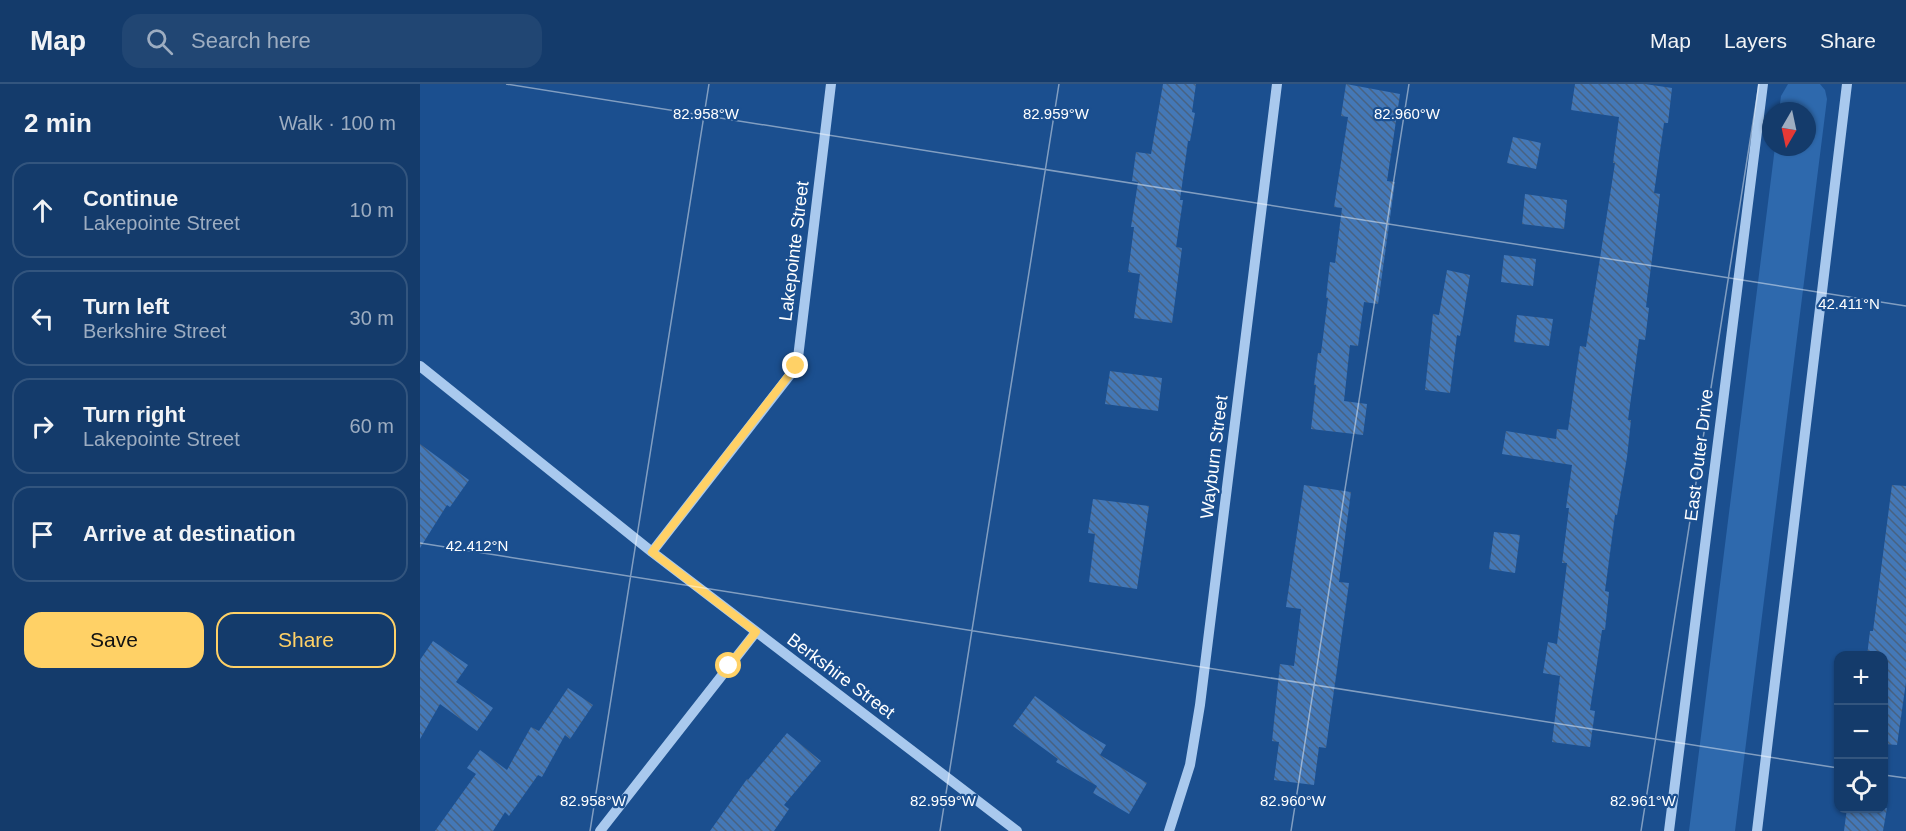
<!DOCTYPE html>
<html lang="en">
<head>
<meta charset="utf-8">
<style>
  :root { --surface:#143b6b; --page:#214673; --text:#f1f3f6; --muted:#9dadc1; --line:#33557e; --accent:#ffd166 }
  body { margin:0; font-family:Arial,sans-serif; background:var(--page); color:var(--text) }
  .controls { position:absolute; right:18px; bottom:18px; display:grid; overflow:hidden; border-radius:12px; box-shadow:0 2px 4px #0004 }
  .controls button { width:54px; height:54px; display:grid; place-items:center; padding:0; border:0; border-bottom:2px solid var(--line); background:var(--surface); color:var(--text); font:30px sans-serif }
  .compass { position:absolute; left:1342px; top:18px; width:54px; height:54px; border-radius:50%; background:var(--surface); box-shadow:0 2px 4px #0004; rotate:189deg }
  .stop { position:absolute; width:18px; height:18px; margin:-14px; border:4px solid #ffd166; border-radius:50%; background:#fff }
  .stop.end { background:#ffd166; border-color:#fff; box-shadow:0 2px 6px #0008 }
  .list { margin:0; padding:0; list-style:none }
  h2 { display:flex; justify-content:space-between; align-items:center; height:78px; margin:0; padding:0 24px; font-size:26px }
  h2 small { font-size:20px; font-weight:400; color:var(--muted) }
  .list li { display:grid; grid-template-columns:39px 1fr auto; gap:18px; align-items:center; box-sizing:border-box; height:96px; margin:0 12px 12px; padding:0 12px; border:2px solid var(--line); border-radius:18px }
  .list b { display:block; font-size:22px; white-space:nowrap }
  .list p { margin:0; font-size:20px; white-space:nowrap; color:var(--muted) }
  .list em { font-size:20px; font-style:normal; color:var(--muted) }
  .actions { display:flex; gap:12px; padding:18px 24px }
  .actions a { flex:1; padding:14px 0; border:2px solid var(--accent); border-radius:18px; text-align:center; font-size:21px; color:var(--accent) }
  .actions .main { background:var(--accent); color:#111 }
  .icon { flex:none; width:33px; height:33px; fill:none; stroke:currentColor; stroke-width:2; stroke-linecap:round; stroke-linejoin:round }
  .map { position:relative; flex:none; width:1486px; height:747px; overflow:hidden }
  header { display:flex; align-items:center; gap:36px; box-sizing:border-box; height:84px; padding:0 30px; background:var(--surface); border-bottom:2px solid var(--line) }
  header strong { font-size:28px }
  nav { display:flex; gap:33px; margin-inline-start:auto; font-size:21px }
  .search { width:420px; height:54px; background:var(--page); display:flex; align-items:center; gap:15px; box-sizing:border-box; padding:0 21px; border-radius:18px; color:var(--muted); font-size:22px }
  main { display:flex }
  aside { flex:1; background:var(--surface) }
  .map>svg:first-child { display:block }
  .green { fill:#2e69ad }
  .building { fill:url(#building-back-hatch) }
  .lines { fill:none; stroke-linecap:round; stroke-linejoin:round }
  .minor { stroke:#a9c9ee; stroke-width:10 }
  .route { stroke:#ffd166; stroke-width:8 }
  .ticks { fill:none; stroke:#fff; stroke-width:1.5; stroke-opacity:0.45 }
  .labels { text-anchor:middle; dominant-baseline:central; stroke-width:4.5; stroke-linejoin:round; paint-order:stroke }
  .street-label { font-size:18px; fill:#fff; stroke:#1b4f8f }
  .ticks-label { font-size:15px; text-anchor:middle; fill:#fff; stroke:#1b4f8f; stroke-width:4.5; stroke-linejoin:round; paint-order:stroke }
</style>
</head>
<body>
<header>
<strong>Map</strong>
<div class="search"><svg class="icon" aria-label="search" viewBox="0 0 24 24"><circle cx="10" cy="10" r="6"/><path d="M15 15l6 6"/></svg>Search here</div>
<nav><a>Map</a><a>Layers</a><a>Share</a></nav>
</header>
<main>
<aside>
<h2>2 min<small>Walk · 100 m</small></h2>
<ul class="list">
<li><svg class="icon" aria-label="ahead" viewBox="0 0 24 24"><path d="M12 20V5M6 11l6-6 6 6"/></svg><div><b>Continue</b><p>Lakepointe Street</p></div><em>10 m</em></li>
<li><svg class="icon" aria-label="left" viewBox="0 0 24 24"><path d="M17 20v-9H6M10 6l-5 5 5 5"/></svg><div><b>Turn left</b><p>Berkshire Street</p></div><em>30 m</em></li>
<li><svg class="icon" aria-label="right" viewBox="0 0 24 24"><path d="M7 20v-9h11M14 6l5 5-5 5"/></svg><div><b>Turn right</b><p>Lakepointe Street</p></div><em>60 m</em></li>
<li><svg class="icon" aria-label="arrive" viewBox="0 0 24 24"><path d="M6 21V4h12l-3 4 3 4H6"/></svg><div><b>Arrive at destination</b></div></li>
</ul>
<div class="actions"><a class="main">Save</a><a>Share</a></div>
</aside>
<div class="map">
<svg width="1486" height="747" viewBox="0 0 1486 747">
  <defs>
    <pattern id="building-back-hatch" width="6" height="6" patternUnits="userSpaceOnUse" patternTransform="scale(1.5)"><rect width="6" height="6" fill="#4478b7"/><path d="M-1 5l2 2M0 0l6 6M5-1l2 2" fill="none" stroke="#486282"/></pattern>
  </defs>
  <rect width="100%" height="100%" fill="#1b4f8f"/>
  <path class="green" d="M 1368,0 L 1400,0 L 1405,6 L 1407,15 L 1315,747 L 1269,747 L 1355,63 L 1387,63 L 1387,27 L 1359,27 L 1361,12 Z"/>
  <path class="building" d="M 743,0 L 776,0 L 772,28 L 775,29 L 770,57 L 768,57 L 760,116 L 763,116 L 756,163 L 762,164 L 752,239 L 714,234 L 720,190 L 708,188 L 714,143 L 711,143 L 718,98 L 712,97 L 716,68 L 731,70 Z
    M 926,0 L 980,10 L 967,97 L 975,98 L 958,220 L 944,218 L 938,262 L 930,261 L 924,317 L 947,320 L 943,351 L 891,345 L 896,301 L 894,301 L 898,269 L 901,269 L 908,214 L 906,214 L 910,178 L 915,179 L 922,124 L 914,123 L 928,33 L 921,32 Z
    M 1155,0 L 1225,0 L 1252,4 L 1248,39 L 1244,39 L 1234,109 L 1240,110 L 1226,223 L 1229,224 L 1225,256 L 1219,255 L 1208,336 L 1211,336 L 1207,373 L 1197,431 L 1195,431 L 1185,507 L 1189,508 L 1185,546 L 1182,546 L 1170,626 L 1175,627 L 1170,663 L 1132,658 L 1140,592 L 1123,589 L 1128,558 L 1137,560 L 1147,479 L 1142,479 L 1149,424 L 1146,424 L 1152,381 L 1082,370 L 1086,347 L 1136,355 L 1137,345 L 1148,346 L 1160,262 L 1166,263 L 1195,79 L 1193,79 L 1199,33 L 1151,26 Z
    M 1093,53 L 1121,59 L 1116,85 L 1087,79 Z
    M 1105,110 L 1147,116 L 1144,145 L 1102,140 Z
    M 1084,171 L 1116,175 L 1113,202 L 1081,198 Z
    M 1027,186 L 1050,191 L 1040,252 L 1037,251 L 1030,309 L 1005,306 L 1013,230 L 1019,231 Z
    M 1097,231 L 1133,235 L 1129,262 L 1094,258 Z
    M 690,287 L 742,294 L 738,327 L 685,320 Z
    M 0,360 L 49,396 L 30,423 L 27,421 L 0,464 Z
    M 884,401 L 931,408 L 919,498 L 929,499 L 906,664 L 899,663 L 894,701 L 854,696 L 859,658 L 852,657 L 860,580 L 874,582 L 881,525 L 866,523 Z
    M 1472,401 L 1486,402 L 1486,598 L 1477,661 L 1464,660 L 1464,572 L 1447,572 L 1450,547 L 1453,547 Z
    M 673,415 L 729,422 L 717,505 L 669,498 L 675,450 L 668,449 Z
    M 1074,448 L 1100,451 L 1095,489 L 1069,485 Z
    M 13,557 L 48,581 L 36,598 L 73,624 L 57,647 L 20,620 L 0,655 L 0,576 Z
    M 148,604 L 173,621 L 150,655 L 145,651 L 122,693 L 118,691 L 89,732 L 85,728 L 73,747 L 15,747 L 56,690 L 47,684 L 60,666 L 87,686 L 111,643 L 119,647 Z
    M 615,612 L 661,646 L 686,661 L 680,671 L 727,699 L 709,730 L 673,709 L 677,702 L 636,678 L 638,675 L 593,642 Z
    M 367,649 L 401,677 L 364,721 L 369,725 L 354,747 L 290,747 L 327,695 L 328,696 Z
    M 1427,724 L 1467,724 L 1463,747 L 1424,747 Z"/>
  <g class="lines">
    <path class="minor" d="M 0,282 L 232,468 L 597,747
      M 232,468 L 377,282 L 411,0
      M 180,747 L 336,548
      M 749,747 L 770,681 L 780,621 L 857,0
      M 1249,747 L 1343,0
      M 1337,747 L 1427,0"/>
  </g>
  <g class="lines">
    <path class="route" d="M 309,582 L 336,548 L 232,468 L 376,282"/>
  </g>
  <path class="ticks" d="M 86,0 L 1486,222M 0,459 L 1418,684M 1464,691 L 1486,694M 170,747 L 289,0M 520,747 L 639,0M 871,747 L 989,0M 1221,747 L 1339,0"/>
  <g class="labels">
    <g class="street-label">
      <text transform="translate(374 167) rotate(-83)">Lakepointe Street</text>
      <text transform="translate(1279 371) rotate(-83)">East Outer Drive</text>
      <text transform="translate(794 373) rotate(-83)">Wayburn Street</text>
      <text transform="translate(421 592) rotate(37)">Berkshire Street</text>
    </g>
  </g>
  <g class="ticks-label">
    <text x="286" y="35">82.958°W</text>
    <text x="636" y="35">82.959°W</text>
    <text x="987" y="35">82.960°W</text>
    <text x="1429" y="225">42.411°N</text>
    <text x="57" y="467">42.412°N</text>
    <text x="173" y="722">82.958°W</text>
    <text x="523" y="722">82.959°W</text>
    <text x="873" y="722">82.960°W</text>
    <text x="1223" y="722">82.961°W</text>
  </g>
</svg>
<div class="controls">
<button>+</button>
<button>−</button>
<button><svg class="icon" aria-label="locate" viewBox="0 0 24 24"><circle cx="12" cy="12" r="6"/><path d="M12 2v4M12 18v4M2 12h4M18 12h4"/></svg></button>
</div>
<svg class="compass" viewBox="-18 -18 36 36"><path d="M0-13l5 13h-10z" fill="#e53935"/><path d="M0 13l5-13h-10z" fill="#9dadc1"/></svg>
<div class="stop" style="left:309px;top:582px"></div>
<div class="stop end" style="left:376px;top:282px"></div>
</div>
</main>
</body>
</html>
